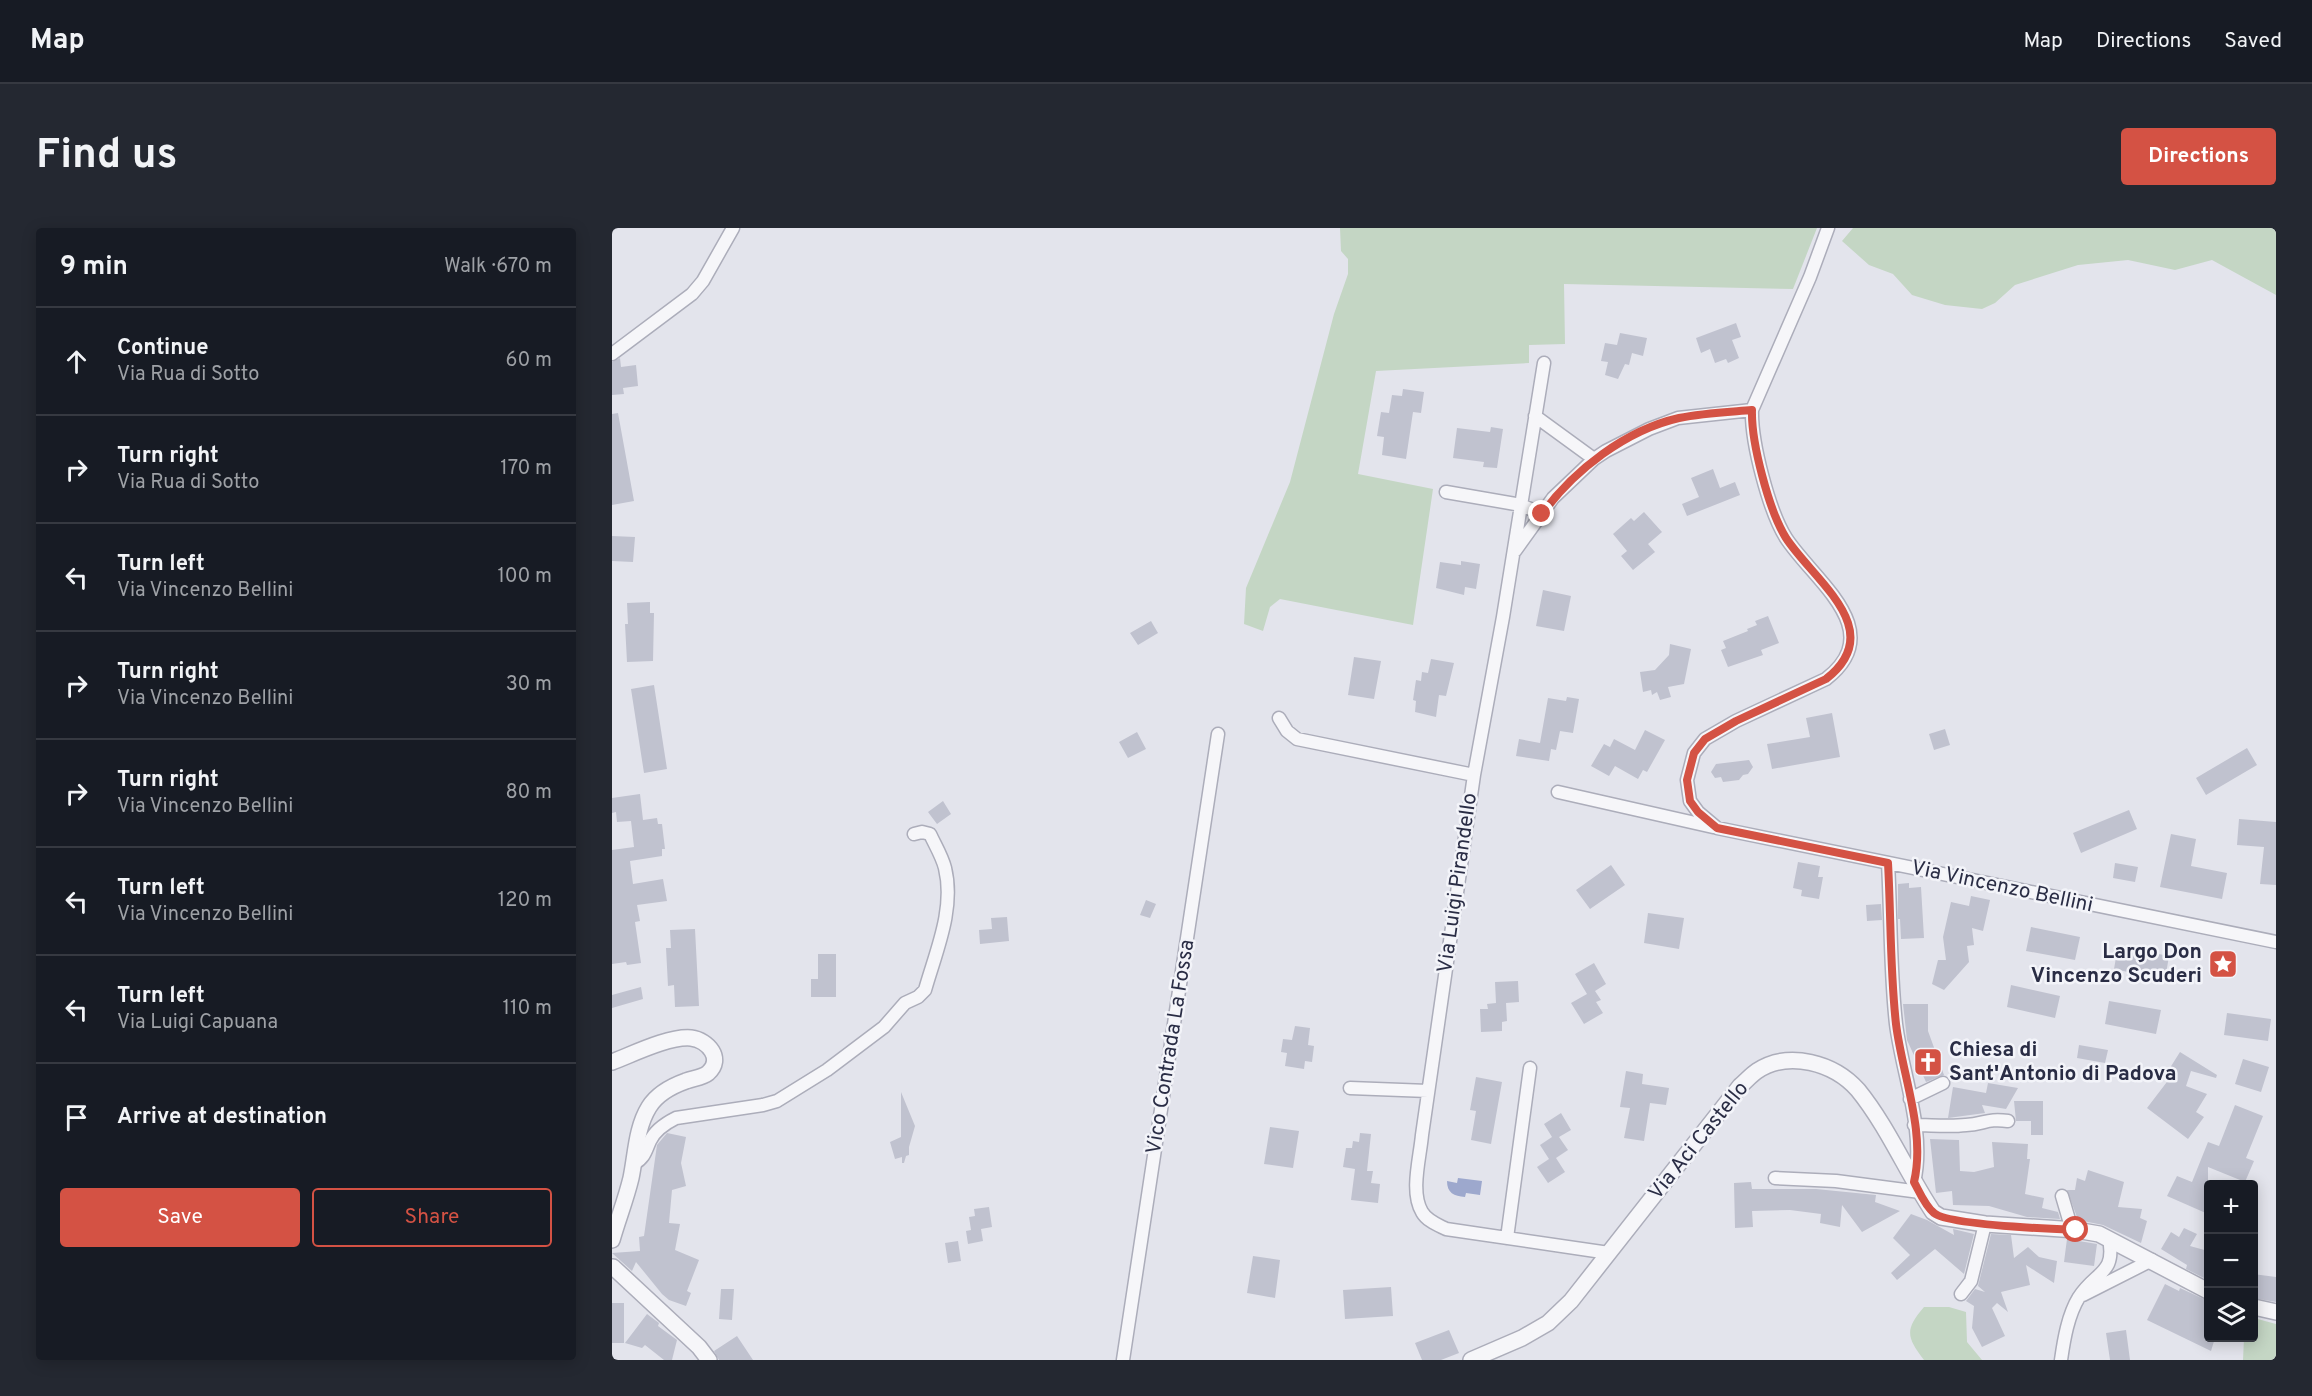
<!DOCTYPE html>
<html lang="en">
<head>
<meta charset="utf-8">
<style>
  :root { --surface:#171b24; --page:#242831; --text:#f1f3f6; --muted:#9ea1a6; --line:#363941; --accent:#d45244 }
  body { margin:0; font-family:Overpass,sans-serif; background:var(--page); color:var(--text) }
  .controls { position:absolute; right:18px; bottom:18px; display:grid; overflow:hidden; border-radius:6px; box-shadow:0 3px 15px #0003 }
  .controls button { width:54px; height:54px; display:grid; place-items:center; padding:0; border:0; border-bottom:2px solid var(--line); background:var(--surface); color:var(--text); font:30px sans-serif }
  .stop { position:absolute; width:18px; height:18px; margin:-14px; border:4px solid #d45244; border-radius:50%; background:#fff }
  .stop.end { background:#d45244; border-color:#fff; box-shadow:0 2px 6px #0008 }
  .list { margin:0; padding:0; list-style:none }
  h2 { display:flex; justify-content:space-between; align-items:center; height:78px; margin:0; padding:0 24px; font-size:26px }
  h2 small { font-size:20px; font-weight:400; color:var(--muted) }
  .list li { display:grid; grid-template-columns:39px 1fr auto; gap:18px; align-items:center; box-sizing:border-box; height:108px; padding:0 24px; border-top:2px solid var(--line) }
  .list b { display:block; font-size:22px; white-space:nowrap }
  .list p { margin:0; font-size:20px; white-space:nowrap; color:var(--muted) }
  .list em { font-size:20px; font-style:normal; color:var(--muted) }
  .actions { display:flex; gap:12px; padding:18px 24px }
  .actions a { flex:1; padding:14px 0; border:2px solid var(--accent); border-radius:6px; text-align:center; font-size:21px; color:var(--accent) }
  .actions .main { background:var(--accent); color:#fff }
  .icon { flex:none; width:33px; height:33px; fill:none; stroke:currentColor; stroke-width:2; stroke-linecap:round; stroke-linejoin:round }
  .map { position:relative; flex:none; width:1664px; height:1132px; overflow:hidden; border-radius:6px }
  header { display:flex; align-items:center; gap:36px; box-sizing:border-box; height:84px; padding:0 30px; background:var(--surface); border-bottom:2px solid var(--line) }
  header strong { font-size:28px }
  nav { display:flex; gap:33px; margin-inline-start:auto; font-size:21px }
  .intro { display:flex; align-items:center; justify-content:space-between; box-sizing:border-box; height:144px; padding:0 36px }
  h1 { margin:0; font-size:42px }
  .button { padding:15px 27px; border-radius:6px; background:var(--accent); color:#fff; font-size:21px; font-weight:700 }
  main { display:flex; gap:36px; padding:0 36px }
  aside { flex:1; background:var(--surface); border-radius:6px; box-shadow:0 3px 15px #0003 }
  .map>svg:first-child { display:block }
  .green { fill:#c4d6c4 }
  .water { fill:#9da8cd }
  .building { fill:#c0c2cf }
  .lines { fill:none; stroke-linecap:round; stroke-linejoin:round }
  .minor-casing { stroke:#acadba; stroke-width:15 }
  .tertiary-casing { stroke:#acadba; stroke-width:18 }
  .minor { stroke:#f6f6f9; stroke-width:12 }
  .tertiary { stroke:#f6f6f9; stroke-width:15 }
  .route { stroke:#d45244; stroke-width:8 }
  .labels { text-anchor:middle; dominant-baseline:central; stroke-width:5; stroke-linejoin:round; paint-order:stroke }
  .street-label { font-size:21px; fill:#2a2d45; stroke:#f3f4f9 }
  .poi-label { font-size:21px; font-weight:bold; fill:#2a2d45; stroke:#f3f4f9; text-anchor:end }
</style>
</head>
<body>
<header>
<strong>Map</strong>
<nav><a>Map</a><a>Directions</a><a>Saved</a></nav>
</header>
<div class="intro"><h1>Find us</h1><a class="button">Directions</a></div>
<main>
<aside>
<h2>9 min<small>Walk · 670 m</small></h2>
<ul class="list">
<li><svg class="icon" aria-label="ahead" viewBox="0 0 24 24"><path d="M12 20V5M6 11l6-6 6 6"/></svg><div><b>Continue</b><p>Via Rua di Sotto</p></div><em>60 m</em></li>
<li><svg class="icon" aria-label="right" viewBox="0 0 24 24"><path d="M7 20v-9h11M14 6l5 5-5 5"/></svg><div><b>Turn right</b><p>Via Rua di Sotto</p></div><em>170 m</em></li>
<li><svg class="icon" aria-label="left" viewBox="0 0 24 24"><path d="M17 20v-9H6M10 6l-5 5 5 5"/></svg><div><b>Turn left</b><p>Via Vincenzo Bellini</p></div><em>100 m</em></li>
<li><svg class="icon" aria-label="right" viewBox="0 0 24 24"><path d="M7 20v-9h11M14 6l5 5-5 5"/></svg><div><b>Turn right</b><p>Via Vincenzo Bellini</p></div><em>30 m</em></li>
<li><svg class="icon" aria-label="right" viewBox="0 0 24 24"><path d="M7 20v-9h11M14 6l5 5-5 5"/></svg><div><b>Turn right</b><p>Via Vincenzo Bellini</p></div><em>80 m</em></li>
<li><svg class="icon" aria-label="left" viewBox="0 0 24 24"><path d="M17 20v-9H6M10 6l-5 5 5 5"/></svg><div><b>Turn left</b><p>Via Vincenzo Bellini</p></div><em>120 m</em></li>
<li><svg class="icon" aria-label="left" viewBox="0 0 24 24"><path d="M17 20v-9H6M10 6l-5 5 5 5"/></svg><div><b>Turn left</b><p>Via Luigi Capuana</p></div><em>110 m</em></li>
<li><svg class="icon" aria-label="arrive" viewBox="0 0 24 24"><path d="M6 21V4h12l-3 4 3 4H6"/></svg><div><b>Arrive at destination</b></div></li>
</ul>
<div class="actions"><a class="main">Save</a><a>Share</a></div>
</aside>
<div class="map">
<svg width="1664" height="1132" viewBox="0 0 1664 1132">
  <rect width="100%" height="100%" fill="#e3e4ec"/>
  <path class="green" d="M 728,0 L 1205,0 L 1181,61 L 952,56 L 953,116 L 917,117 L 917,135 L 764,143 L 746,246 L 821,261 L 801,397 L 668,371 L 658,379 L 651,403 L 632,396 L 634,360 L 678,254 L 722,86 L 736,46 L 736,31 L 729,23 Z
    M 1241,0 L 1664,0 L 1664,67 L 1600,32 L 1563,42 L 1516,32 L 1466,37 L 1403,57 L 1383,75 L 1370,81 L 1333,77 L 1300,67 L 1281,46 L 1257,37 L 1230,13 Z
    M 1312,1079 L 1337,1079 L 1354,1084 L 1355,1114 L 1370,1132 L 1312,1132 C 1294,1109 1293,1101 1312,1079 Z
    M 1642,1090 L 1664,1096 L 1664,1132 L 1631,1132 L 1632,1110 L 1642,1110 Z"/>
  <path class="water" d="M 846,950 L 870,953 L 868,967 L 854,965 L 853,969 C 842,968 835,965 835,953 L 845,955 Z"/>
  <path class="building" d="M 1124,95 L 1129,109 L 1120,112 L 1127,130 L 1116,135 L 1114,131 L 1103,135 L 1098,121 L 1089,125 L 1084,110 Z
    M 1008,105 L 1035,110 L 1031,128 L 1020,125 L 1017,137 L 1013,136 L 1006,151 L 993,147 L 996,134 L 989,133 L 993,115 L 1005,117 Z
    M 8,130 L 9,139 L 24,137 L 26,158 L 11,160 L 12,166 L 0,167 L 0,134 Z
    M 791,161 L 812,164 L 809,185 L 801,184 L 794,231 L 770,227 L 772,209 L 765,208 L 769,184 L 777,185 L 780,167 L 790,168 Z
    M 6,185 L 22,273 L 0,277 L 0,186 Z
    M 879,199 L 891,201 L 885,240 L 871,239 L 872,234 L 841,230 L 845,200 L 878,204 Z
    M 1101,241 L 1108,260 L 1123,254 L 1128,267 L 1075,288 L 1070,276 L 1087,269 L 1079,250 Z
    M 1032,284 L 1050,304 L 1036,316 L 1043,324 L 1021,342 L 1009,328 L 1015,323 L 1001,306 L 1019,290 L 1022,293 Z
    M 0,308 L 23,309 L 21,334 L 0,333 Z
    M 849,333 L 868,336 L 864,361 L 853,359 L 852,367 L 824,360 L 828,334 L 849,337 Z
    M 931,362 L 959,368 L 952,403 L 924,398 Z
    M 38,374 L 38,385 L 42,385 L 41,433 L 15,434 L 13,396 L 16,396 L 15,375 Z
    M 1156,388 L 1167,415 L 1149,422 L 1151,427 L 1116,439 L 1109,422 L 1114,420 L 1111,413 L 1136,403 L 1135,401 L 1145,397 L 1143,393 Z
    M 539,393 L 546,405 L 526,417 L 518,405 Z
    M 1058,416 L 1079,421 L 1072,456 L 1056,459 L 1059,469 L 1048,472 L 1045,464 L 1040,467 L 1039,462 L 1031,464 L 1028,444 L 1043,442 L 1057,427 Z
    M 742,429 L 769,433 L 762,471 L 736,467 Z
    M 819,431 L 842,435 L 834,468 L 827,467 L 824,489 L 803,484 L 804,473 L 801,472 L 804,452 L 809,453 L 810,444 L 816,445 Z
    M 42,457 L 55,541 L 32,545 L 19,461 Z
    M 955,469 L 967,471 L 961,505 L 948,503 L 944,522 L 939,521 L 937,533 L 904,528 L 907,511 L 928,515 L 936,470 L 954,473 Z
    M 1220,485 L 1228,529 L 1160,541 L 1155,516 L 1198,509 L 1194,490 Z
    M 1333,501 L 1338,517 L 1322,522 L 1317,506 Z
    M 1033,502 L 1053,512 L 1035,544 L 1031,542 L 1026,551 L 1003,538 L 997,548 L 979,538 L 992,516 L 998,519 L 1002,511 L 1023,522 Z
    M 525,504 L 534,521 L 516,530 L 507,514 Z
    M 1635,520 L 1645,537 L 1594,567 L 1584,550 Z
    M 1137,532 L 1141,539 L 1136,546 L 1131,547 L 1127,552 L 1111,554 L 1109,549 L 1103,550 L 1099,544 L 1104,536 Z
    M 28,566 L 31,592 L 45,590 L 46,596 L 50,596 L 53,621 L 50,621 L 50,628 L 18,633 L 21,656 L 51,651 L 55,673 L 25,677 L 28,693 L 23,694 L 29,735 L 15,737 L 14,734 L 0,736 L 0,622 L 22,619 L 19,593 L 5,594 L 4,584 L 0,585 L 0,570 Z
    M 331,573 L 339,586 L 325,596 L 316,584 Z
    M 1517,582 L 1525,601 L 1469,625 L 1461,605 Z
    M 1627,591 L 1664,594 L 1664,657 L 1648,656 L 1652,619 L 1625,617 Z
    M 1559,606 L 1584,611 L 1579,638 L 1615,645 L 1610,671 L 1548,659 Z
    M 1186,634 L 1208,638 L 1206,649 L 1211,649 L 1207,671 L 1189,668 L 1190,662 L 1181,660 Z
    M 1503,635 L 1526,639 L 1523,654 L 1501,650 Z
    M 999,637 L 1013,657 L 978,681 L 964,662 Z
    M 1297,655 L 1297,660 L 1309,659 L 1312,710 L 1289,711 L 1288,691 L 1286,691 L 1286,656 Z
    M 1359,668 L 1378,672 L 1371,703 L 1360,700 L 1362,717 L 1355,718 L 1357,734 L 1332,762 L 1320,756 L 1326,732 L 1334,732 L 1331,709 L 1339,674 L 1357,678 Z
    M 534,672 L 544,676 L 538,690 L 528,687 Z
    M 1269,676 L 1270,692 L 1255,693 L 1254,677 Z
    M 1036,685 L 1072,690 L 1067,721 L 1032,715 Z
    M 395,689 L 397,713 L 368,716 L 367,702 L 380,701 L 379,690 Z
    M 1419,699 L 1468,709 L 1463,732 L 1414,723 Z
    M 83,701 L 87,778 L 63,779 L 62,757 L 56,758 L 54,720 L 59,720 L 58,702 Z
    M 1506,718 L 1557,728 L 1553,752 L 1502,741 Z
    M 206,726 L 224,726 L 224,769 L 199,769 L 199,751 L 206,751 Z
    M 982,735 L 994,756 L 983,763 L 989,772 L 984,774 L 991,785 L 972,796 L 959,775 L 975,766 L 963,746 Z
    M 906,753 L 907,774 L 894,775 L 895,793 L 890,794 L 890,803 L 869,804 L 868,781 L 876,781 L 875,776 L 884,775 L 883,754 Z
    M 1399,757 L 1448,768 L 1443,790 L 1395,779 Z
    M 29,759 L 31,771 L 0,780 L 0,767 Z
    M 1497,773 L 1549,782 L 1544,806 L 1493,796 Z
    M 1291,776 L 1316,776 L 1316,803 L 1332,847 L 1314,854 L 1295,812 Z
    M 1615,785 L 1659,791 L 1656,813 L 1612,807 Z
    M 683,798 L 698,800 L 696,817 L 702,818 L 700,834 L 693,833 L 692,841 L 673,838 L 675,825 L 669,824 L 671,811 L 680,812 Z
    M 1467,817 L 1496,822 L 1493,835 L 1465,830 Z
    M 1568,824 L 1605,847 L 1604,850 L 1579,843 L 1574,858 L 1595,866 L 1584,884 L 1592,889 L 1576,911 L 1535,880 L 1561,846 L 1556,843 Z
    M 1631,831 L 1657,839 L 1649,864 L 1623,856 Z
    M 1014,843 L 1031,846 L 1030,856 L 1057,860 L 1054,877 L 1038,875 L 1032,913 L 1012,910 L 1018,880 L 1008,879 Z
    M 864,849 L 890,854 L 879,916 L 859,912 L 864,883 L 858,882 Z
    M 1376,855 L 1406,860 L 1394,881 L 1370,877 L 1373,885 L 1336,890 L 1341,859 L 1374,865 Z
    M 289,864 L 303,898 L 297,919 L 297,927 L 294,928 L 292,935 L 290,935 L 290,929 L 283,931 L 278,914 L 289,909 Z
    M 1402,873 L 1431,873 L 1431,907 L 1419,907 L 1419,893 L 1404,893 Z
    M 1623,877 L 1651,888 L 1634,930 L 1642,933 L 1633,954 L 1596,939 L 1596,986 L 1555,968 L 1565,948 L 1580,954 L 1596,914 L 1607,918 Z
    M 949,885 L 959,902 L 947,909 L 956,922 L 944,930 L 953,944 L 936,955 L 925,939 L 937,931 L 928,917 L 940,909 L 932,896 Z
    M 658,899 L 687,903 L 681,940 L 652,936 Z
    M 55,905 L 74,909 L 69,935 L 74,958 L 60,962 L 57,995 L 68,996 L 63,1022 L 87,1032 L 75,1063 L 79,1065 L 74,1078 L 57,1072 L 50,1066 L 24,1034 L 20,1043 L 0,1025 L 28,1023 L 27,1009 L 32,1008 L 45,917 Z
    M 748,905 L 759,906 L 755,943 L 761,943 L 759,955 L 768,956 L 766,975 L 739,972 L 743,941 L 731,939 L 734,920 L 740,920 L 741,913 L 747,914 Z
    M 1318,911 L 1347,912 L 1348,943 L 1362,944 L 1382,939 L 1380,914 L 1416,916 L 1415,931 L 1418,931 L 1413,966 L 1432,970 L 1430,980 L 1446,984 L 1448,991 L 1415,989 L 1377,978 L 1341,977 L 1340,963 L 1324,965 Z
    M 1476,942 L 1512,954 L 1506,979 L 1530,981 L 1528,990 L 1535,993 L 1529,1015 L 1491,997 L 1466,992 L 1455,962 L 1463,962 L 1465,950 L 1473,953 Z
    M 1139,954 L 1140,961 L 1204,961 L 1264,967 L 1263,974 L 1288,983 L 1250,1004 L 1230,977 L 1228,999 L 1208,995 L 1209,986 L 1178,982 L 1140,983 L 1141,999 L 1123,1000 L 1122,955 Z
    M 377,979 L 380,999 L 369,1001 L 371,1013 L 356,1016 L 354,1003 L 359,1002 L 357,989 L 363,988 L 362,981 Z
    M 1299,986 L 1315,992 L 1342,1007 L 1341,1001 L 1362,1006 L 1352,1046 L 1323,1021 L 1285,1052 L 1279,1045 L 1298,1027 L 1281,1010 Z
    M 1572,1000 L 1585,1006 L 1578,1018 L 1596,1023 L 1596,1052 L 1574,1041 L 1575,1037 L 1549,1021 L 1559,1004 L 1567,1009 Z
    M 1379,1006 L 1399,1007 L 1402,1030 L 1416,1019 L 1427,1029 L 1445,1033 L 1442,1055 L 1414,1037 L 1418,1057 L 1389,1064 L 1396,1084 L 1385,1075 L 1380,1080 L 1393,1108 L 1370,1119 L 1360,1100 L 1362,1078 L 1354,1073 L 1363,1061 L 1373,1064 L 1366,1058 Z
    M 1455,1011 L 1485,1016 L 1482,1038 L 1452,1034 Z
    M 346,1013 L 349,1033 L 336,1035 L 333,1015 Z
    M 641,1028 L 668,1032 L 663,1070 L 635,1065 Z
    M 1641,1046 L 1664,1049 L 1664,1074 L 1641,1070 Z
    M 1553,1056 L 1567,1063 L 1568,1060 L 1596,1073 L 1596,1110 L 1603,1110 L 1599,1123 L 1535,1092 Z
    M 779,1059 L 781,1088 L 733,1091 L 731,1062 Z
    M 109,1061 L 122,1061 L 120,1092 L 107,1091 Z
    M 0,1075 L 12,1075 L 12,1115 L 0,1115 Z
    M 35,1086 L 47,1095 L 46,1098 L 65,1112 L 60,1132 L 52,1132 L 33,1117 L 30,1120 L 13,1115 Z
    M 837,1102 L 847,1125 L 829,1132 L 810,1132 L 803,1115 Z
    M 1514,1102 L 1518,1132 L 1498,1132 L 1494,1105 Z
    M 125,1108 L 141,1132 L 107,1132 L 102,1123 Z"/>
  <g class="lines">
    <g class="minor-casing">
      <path id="minor" d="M 1216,0 L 1198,49 L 1140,182 C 1139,214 1157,283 1174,310 C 1202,353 1277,402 1214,451 L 1124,493 L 1093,511 L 1082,525 L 1075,552 L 1078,573 L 1086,584 L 1105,600 L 1664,714
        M 0,126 L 80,66 L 91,53 L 121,0
        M 932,135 L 891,389 L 862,547 L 810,907 C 808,930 798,964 810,984 C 815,993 826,997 834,1001 L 997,1025
        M 923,188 L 982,231
        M 834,264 L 909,277 L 930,286
        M 903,323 L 941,270 L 982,231 L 994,223 L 1037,201 L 1066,190 L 1140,182
        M 667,490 L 675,503 L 685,511 L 862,547
        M 946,564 L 1101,599
        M 1276,635 C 1279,689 1278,742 1284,796 C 1290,845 1314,904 1302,954
        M 738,860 L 816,863
        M 1298,871 L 1331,855
        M 1302,897 C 1319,897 1337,899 1354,897 C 1372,896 1376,890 1396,893
        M 22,936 C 33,929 33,924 38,913 C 43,902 54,895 64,890 L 151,877 L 165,873 L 215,842 L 272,799 L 293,775 L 306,769 L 313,762 C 324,723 343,681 333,640 C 330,628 323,617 318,606 L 310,604 L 302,606
        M 1163,950 L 1224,953 L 1308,964
        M 1450,968 L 1460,1002
        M 895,1010 L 918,840
        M 1349,1066 L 1359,1053 L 1373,996
        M 1471,1067 L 1540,1032
        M 511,1132 L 606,506
        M 1449,1132 C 1452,1111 1456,1087 1467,1069 C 1484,1043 1504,1046 1497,1011"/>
    </g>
    <g class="tertiary-casing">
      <path id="tertiary" d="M 0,834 C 21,826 57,808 79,810 C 96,812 112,831 96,845 C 90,850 81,850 74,853 C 60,858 45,866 37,879 C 24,900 24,926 19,950 C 14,971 6,991 0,1012
        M 1,1039 L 87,1119 L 97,1132
        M 1642,1079 L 1664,1084
        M 859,1132 L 910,1110 L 936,1095 L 959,1073 L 1128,858 C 1134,853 1139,847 1145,843 C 1177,822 1222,835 1246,862 C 1276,899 1295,945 1321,984 L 1329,989 L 1373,996 L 1464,1002 L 1487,1006 L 1596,1063"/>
    </g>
    <use href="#minor" class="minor"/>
    <use href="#tertiary" class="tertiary"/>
  </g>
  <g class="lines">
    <path class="route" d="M 930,286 C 962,242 1014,202 1067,190 C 1091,185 1116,184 1140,182 C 1139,214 1157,283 1174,310 C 1202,353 1277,402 1214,451 L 1124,493 L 1093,511 L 1082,525 L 1075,552 L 1078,573 L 1086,584 L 1105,600 L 1276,635 C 1279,689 1278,743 1284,796 C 1290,846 1314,904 1302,954 C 1307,963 1313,978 1322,985 C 1336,997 1441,1001 1464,1002"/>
  </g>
  <defs>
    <g id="sight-square" transform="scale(1.5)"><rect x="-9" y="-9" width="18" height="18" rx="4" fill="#d45244" stroke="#f3f4f9"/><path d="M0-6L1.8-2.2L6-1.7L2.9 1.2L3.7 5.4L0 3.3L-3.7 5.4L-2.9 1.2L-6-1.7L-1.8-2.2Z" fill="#fff"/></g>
    <g id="church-square" transform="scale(1.5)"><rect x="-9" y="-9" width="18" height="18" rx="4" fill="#d45244" stroke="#f3f4f9"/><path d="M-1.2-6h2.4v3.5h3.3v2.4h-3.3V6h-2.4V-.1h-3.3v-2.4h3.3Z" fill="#fff"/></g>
  </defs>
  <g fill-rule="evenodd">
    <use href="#sight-square" x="1611" y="736"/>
    <use href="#church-square" x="1316" y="834"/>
  </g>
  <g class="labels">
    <g class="street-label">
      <text transform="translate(846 655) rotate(-82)">Via Luigi Pirandello</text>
      <text transform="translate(1390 659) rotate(12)">Via Vincenzo Bellini</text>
      <text transform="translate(559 819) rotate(-81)">Vico Contrada La Fossa</text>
      <text transform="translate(1087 913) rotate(-51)">Via Aci Castello</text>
    </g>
    <g class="poi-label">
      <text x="1590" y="724">Largo Don<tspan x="1590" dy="24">Vincenzo Scuderi</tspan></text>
      <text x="1337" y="822" text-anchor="start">Chiesa di<tspan x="1337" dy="24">Sant'Antonio di Padova</tspan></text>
    </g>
  </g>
</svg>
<div class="controls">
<button>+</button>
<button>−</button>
<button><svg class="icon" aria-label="layers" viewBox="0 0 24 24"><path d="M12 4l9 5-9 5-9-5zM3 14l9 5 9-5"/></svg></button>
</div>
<div class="stop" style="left:1464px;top:1002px"></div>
<div class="stop end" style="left:930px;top:286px"></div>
</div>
</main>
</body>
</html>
